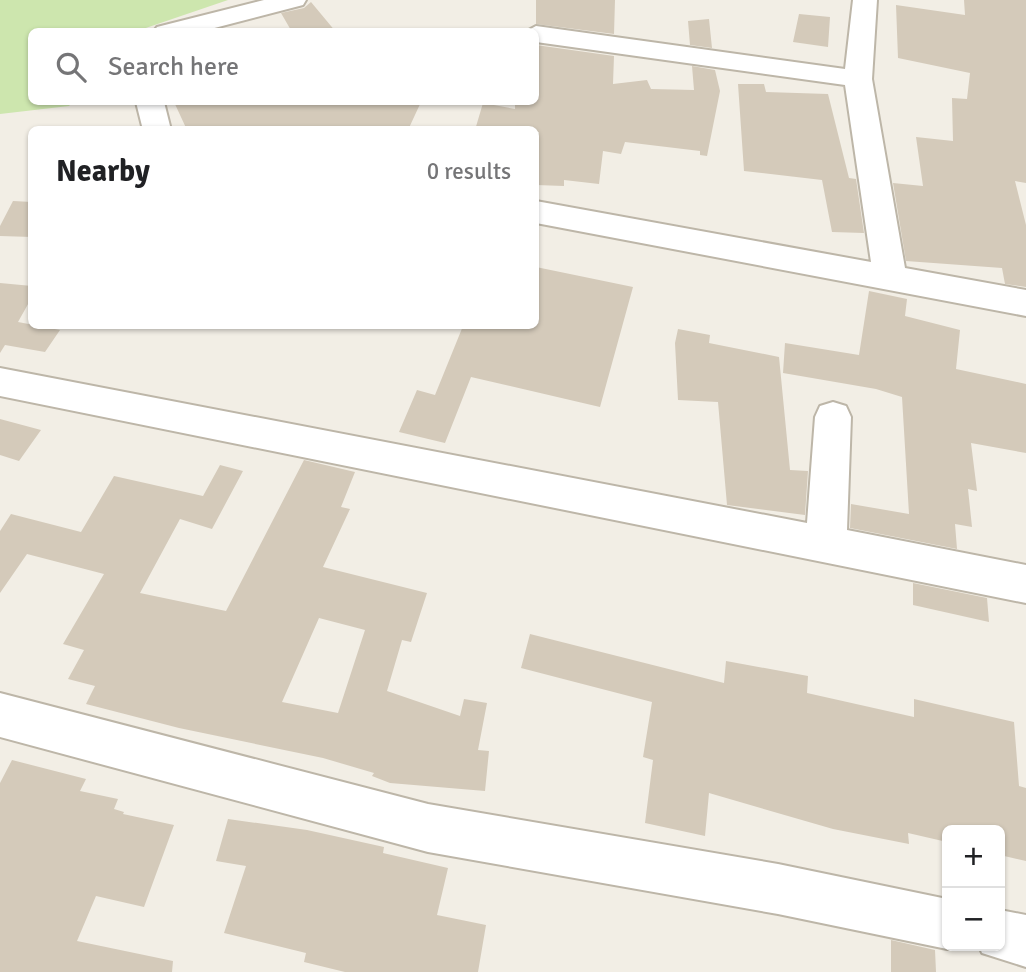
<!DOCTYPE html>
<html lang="en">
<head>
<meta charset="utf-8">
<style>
  :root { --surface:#fff; --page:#f6f6f6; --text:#202124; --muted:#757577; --line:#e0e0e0 }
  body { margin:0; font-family:Signika,sans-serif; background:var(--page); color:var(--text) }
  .controls { position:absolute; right:21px; bottom:21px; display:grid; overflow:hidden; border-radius:10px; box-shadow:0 2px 5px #0004 }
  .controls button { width:63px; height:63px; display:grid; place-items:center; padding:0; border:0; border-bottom:2px solid var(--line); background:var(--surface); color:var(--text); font:35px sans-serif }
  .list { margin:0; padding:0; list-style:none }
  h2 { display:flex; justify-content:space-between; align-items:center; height:91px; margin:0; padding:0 28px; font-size:30px }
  h2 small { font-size:23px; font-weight:400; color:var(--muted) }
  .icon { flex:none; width:38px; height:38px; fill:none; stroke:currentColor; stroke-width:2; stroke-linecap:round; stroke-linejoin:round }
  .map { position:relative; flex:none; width:1026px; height:972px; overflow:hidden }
  .search { position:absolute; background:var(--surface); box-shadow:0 2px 5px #0004; left:28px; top:28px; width:511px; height:77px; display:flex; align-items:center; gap:18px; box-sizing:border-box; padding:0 24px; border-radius:10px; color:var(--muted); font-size:26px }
  .panel { position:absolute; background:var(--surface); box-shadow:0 2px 5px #0004; left:28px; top:126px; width:511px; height:203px; border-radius:10px }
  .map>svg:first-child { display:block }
  .green { fill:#cde6ae }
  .building { fill:#d4caba; fill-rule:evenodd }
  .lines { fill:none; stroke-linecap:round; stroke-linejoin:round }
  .minor-casing { stroke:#bdb6a8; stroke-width:4 }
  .minor { fill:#fff; fill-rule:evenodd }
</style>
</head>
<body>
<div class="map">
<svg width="1026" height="972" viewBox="0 0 1026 972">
  <rect width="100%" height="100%" fill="#f2eee5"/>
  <path class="green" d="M 0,0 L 228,0 L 137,31 L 32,32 L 32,102 L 73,102 L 69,106 L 0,114 Z"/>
  <path class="building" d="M 536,0 L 615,0 L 614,34 L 536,24 Z
    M 964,0 L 1026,0 L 1026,183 L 1015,181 L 1026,225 L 1026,287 L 1005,284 L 1002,268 L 906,261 L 893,183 L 923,186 L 916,137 L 953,141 L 952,98 L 967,99 L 970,73 L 898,58 L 896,5 L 965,15 Z
    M 311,2 L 336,32 L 292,32 L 281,13 L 304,8 Z
    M 799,14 L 830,17 L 828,47 L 793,42 Z
    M 709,19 L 712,48 L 690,45 L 688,21 Z
    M 536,45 L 614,56 L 613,84 L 647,80 L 651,89 L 694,90 L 692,66 L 715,70 L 720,91 L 707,156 L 700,155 L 700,151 L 625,142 L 621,154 L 603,151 L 599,184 L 564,180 L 564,186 L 536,185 L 539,132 L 475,130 L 483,103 L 515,109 L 515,102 L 536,102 Z
    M 738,84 L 764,84 L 766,92 L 828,94 L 849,178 L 856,179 L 864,233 L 832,232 L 822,180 L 744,171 Z
    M 174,102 L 421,102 L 408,130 L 187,130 Z
    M 13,201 L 32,202 L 32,237 L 0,236 L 0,226 Z
    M 536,267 L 633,287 L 600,407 L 471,377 L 445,443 L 399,432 L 417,390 L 435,395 L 463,326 L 536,326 Z
    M 0,283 L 32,286 L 32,297 L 18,322 L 60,330 L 45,352 L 5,345 L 0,353 Z
    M 869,291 L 907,299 L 905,316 L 960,330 L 956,369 L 1026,384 L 1026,453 L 971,443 L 977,491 L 968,489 L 972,527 L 955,524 L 957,549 L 850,528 L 851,504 L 909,514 L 902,397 L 876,389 L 783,373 L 785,343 L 859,355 Z
    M 678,329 L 710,335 L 709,343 L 779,357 L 790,470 L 808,471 L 805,515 L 727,505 L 718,402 L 678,400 L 675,343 Z
    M 0,419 L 41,430 L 19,461 L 0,455 Z
    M 304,460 L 355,472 L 341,507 L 350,509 L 323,567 L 427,593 L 411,642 L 402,640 L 387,691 L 460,716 L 464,699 L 487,703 L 478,750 L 489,751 L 485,791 L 390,783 L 372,776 L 374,773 L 323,758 L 179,728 L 86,704 L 95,686 L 68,679 L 84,650 L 63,644 L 104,574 L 27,554 L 0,593 L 0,531 L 11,514 L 81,532 L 114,476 L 203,496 L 220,465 L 243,471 L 212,529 L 180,519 L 140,593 L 226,611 ZM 319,618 L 365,630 L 338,713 L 282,702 Z
    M 913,583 L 987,598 L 989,622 L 913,605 Z
    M 530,634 L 724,683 L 726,661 L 808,676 L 807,693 L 914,717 L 914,699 L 1014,722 L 1019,786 L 1026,788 L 1026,861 L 1000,855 L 1000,830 L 947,830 L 947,842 L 908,833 L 909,844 L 833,829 L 709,793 L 705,836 L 645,823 L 653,760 L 643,757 L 652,702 L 521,668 Z
    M 12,760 L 86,779 L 80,791 L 118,799 L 114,809 L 124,812 L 123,814 L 174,825 L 144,907 L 96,896 L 77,941 L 173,961 L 172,972 L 0,972 L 0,783 Z
    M 228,819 L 307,830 L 384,847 L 383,853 L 448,868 L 437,915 L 486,925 L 478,972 L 345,972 L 304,962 L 306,953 L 224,933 L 246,866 L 216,861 Z
    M 891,940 L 935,950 L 936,972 L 891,972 Z"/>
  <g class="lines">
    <g class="minor-casing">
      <path id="minor" d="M 264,0 L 306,0 L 303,5 L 199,32 L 153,32 L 157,27 Z
        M 853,0 L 877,0 L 872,79 L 905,268 L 1026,290 L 1026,316 L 536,223 L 536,201 L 871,262 L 845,85 L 536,42 L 536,32 L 525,32 L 536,26 L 845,69 Z
        M 136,102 L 164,102 L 171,130 L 143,130 Z
        M 0,368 L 807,523 L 815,417 L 820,406 L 833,402 L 846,406 L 851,417 L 847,530 L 1026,565 L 1026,603 L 0,396 Z
        M 0,693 L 428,804 L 778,864 L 947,899 L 947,946 L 956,946 L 947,949 L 778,914 L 428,852 L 0,737 Z
        M 1000,910 L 1026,915 L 1026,967 L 982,953 L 979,946 L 1000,946 Z"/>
    </g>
    <use href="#minor" class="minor"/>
  </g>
</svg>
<div class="controls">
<button>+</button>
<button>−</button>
</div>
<div class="search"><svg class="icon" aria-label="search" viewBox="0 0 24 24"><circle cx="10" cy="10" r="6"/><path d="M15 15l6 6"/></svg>Search here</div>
<section class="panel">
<h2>Nearby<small>0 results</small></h2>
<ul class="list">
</ul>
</section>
</div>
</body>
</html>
